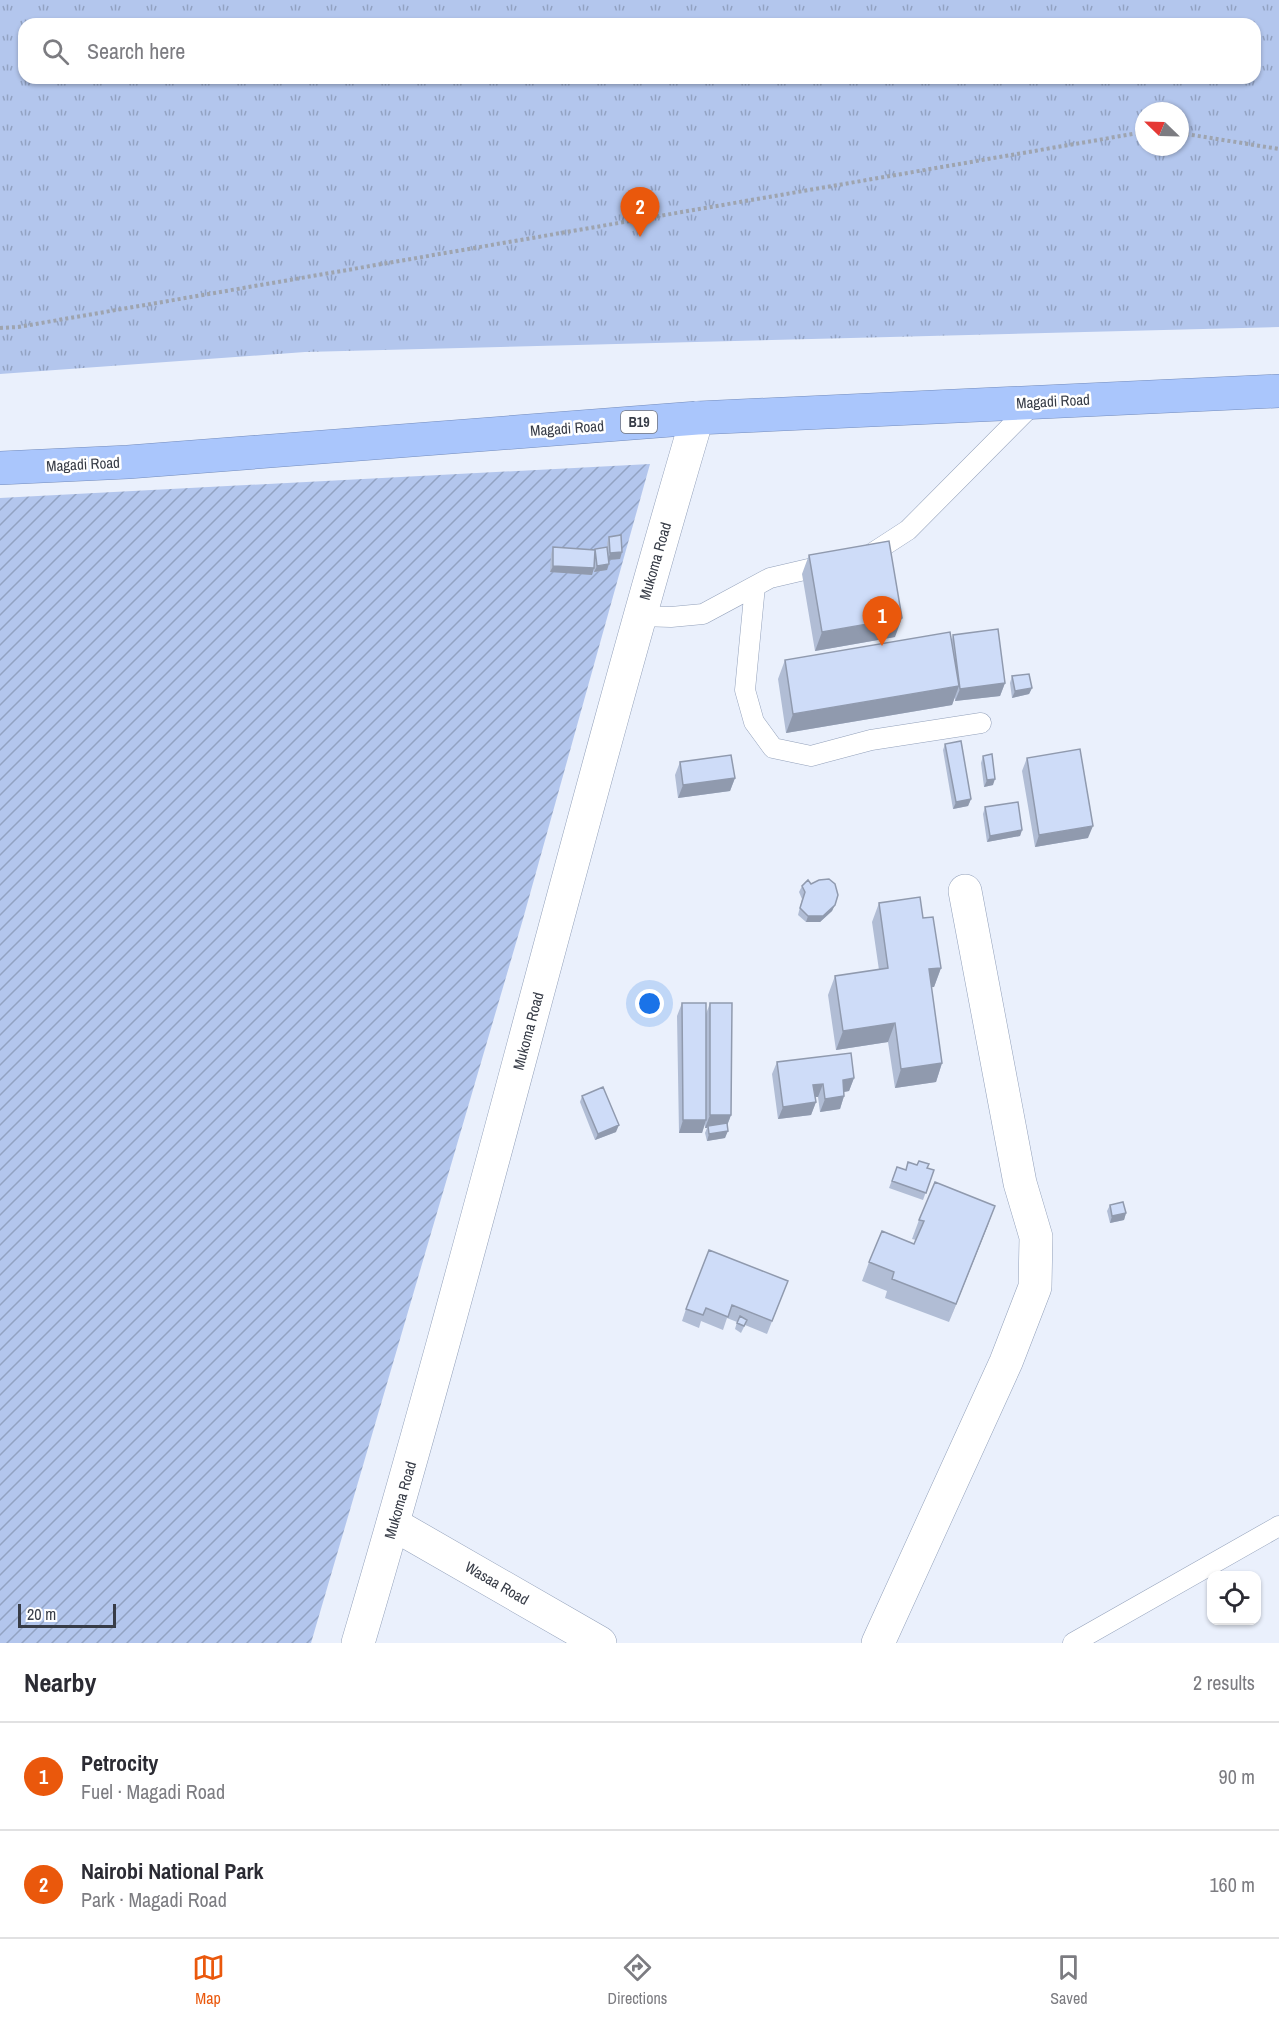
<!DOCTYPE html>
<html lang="en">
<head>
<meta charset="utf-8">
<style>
  :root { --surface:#fff; --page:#f7f7f7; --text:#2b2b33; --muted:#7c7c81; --line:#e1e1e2; --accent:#ea580c }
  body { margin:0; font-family:"Archivo Narrow",sans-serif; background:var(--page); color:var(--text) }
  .controls { position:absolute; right:18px; bottom:18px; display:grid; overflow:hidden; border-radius:12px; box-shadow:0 2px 4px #0004 }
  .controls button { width:54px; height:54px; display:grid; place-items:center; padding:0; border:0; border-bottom:2px solid var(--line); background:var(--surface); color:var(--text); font:30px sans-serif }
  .compass { position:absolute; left:1135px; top:102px; width:54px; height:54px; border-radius:50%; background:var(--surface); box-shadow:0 2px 4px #0004; rotate:293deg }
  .scale { position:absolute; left:18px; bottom:15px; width:98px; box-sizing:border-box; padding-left:6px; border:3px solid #373c47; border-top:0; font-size:16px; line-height:21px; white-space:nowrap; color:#373c47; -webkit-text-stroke:4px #fff; paint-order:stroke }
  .you { position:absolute; left:650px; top:1004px; width:21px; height:21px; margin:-15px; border:4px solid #fff; border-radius:50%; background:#1a73e8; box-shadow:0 0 0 9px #1a73e833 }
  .badge { display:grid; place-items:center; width:39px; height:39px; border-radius:50%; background:var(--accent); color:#fff; font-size:20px; font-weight:700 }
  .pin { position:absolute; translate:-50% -50px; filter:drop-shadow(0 2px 3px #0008) }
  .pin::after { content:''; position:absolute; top:32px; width:21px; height:18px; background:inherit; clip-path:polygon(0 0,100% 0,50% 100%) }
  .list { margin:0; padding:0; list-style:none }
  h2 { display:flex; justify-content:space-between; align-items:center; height:78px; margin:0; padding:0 24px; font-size:26px }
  h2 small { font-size:20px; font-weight:400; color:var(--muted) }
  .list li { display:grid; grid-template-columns:39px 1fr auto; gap:18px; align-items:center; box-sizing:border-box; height:108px; padding:0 24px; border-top:2px solid var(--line) }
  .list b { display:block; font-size:22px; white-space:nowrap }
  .list p { margin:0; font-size:20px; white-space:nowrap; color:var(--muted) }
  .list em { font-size:20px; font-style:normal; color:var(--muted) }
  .icon { flex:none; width:33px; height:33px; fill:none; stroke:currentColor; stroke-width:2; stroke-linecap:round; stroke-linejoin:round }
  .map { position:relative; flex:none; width:1279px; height:1643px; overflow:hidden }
  .search { position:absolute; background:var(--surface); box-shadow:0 2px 4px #0004; left:18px; right:18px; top:18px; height:66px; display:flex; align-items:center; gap:15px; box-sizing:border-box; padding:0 21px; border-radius:18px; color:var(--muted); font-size:22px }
  .sheet { height:294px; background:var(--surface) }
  nav { display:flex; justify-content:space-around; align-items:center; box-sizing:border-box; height:84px; border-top:2px solid var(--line); background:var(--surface); font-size:16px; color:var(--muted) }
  nav a { display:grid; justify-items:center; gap:3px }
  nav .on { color:var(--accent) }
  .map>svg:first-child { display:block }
  .park { fill:url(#park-tufts); fill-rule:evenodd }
  .garden { fill:url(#garden-furrows) }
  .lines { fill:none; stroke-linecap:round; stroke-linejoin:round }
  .service-casing { stroke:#92a0ba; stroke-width:21 }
  .minor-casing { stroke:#92a0ba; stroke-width:34 }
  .tertiary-casing { stroke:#92a0ba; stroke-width:34 }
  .trunk-casing { stroke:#748cbc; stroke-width:34 }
  .path { stroke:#9ea4af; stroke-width:4; stroke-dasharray:3 3; stroke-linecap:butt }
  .service { stroke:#fff; stroke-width:20 }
  .minor { stroke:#fff; stroke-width:33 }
  .tertiary { stroke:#fff; stroke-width:33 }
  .trunk { stroke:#aac6fc; stroke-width:33 }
  .wall { fill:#b1bdd5 }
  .shaded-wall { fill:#909aae }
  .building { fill:#cedcf8; stroke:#909aae; stroke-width:1.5 }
  .labels { text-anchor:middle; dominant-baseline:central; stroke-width:5; stroke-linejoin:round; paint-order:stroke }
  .shield { fill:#fff; stroke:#73767e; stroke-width:1.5 }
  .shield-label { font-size:14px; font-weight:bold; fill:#373c47 }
  .street-label { font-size:15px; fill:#373c47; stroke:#fff }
</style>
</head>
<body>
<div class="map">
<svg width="1279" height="1643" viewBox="0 0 1279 1643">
  <defs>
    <pattern id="park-tufts" width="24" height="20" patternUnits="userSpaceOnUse" patternTransform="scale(1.5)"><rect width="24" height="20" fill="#b3c6ed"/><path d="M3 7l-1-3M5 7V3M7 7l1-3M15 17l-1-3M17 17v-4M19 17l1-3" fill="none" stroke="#92a2c2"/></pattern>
    <pattern id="garden-furrows" width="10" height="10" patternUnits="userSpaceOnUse" patternTransform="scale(1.5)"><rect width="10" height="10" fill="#b3c6ed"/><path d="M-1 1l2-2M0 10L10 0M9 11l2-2" fill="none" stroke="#92a2c2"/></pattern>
  </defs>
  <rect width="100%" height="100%" fill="#eaf0fc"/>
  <path class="park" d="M 0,0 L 1279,0 L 1279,327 L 305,352 L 0,374 ZM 24,24 L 1255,24 L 1255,78 L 24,78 ZM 1144,111 L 1180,111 L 1180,147 L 1144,147 Z"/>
  <path class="garden" d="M 650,464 L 523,919 L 311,1643 L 0,1643 L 0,498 Z"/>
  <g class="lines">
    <g class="service-casing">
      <path id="service" d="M 868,556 L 908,530 L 1035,402
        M 755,586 L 745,690 L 754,722 L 773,748 L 811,756 L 871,740 L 981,723
        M 639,616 L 671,617 L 703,614 L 770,578 L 830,564
        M 1073,1643 L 1279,1526"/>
    </g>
    <g class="minor-casing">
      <path id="minor" d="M 393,1524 L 600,1643
        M 878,1643 L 1006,1362 L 1035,1287 L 1036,1237 L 1020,1183 L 965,891"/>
    </g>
    <g class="tertiary-casing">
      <path id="tertiary" d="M 358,1643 C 478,1237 577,824 697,418"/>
    </g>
    <g class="trunk-casing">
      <path id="trunk" d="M 0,468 L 128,462 L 697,418 L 1279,391"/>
    </g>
    <path class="path" d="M 1180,133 L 1279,149
      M 0,328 L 18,327 L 1144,132"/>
    <use href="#service" class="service"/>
    <use href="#minor" class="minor"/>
    <use href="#tertiary" class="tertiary"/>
    <use href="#trunk" class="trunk"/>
  </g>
  <path class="wall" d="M 609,537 L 622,552 L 620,559 L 609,560 L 607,570 L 594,572 L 594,568 L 592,575 L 550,572 L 551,554 L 553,547 L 595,550 L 607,547 L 607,543 Z
    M 809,555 L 895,637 L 815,651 L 802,574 Z
    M 953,635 L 1005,683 L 1000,696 L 955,701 L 955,697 L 952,705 L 786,733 L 778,679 L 785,660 L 952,639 Z
    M 1012,676 L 1032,688 L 1029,694 L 1012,698 L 1010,683 Z
    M 945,744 L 971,799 L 968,806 L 953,809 L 943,750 Z
    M 983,756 L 993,785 L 984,787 L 981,763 Z
    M 1027,758 L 1088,838 L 1035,847 L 1022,771 Z
    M 680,762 L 735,778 L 730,791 L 678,798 L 675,775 Z
    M 985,807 L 1022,830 L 1020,836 L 987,842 L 983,814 Z
    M 811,884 L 838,895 L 832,911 L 820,922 L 806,922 L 798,915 L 802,899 L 799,892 L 802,886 Z
    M 879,903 L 923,918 L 941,968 L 934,987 L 931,987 L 942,1063 L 936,1082 L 895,1088 L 888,1042 L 836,1050 L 828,995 L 835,976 L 879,970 L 872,922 Z
    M 682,1003 L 706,1014 L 710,1003 L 731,1115 L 727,1126 L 725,1138 L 707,1141 L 705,1133 L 707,1128 L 705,1128 L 705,1124 L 702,1133 L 679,1133 L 677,1016 Z
    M 777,1062 L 854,1078 L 849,1091 L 844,1092 L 844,1096 L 840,1109 L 820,1112 L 818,1097 L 815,1097 L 816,1102 L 811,1115 L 778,1119 L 772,1074 Z
    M 582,1096 L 616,1132 L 595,1140 L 580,1102 Z
    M 917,1165 L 934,1170 L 923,1200 L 889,1188 L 897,1167 L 905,1170 Z
    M 1110,1205 L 1126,1213 L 1124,1220 L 1110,1223 L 1107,1211 Z
    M 919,1220 L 988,1225 L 949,1322 L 885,1298 L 887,1291 L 862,1281 L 869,1262 L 914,1244 L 916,1240 L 912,1239 Z
    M 788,1281 L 767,1334 L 745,1325 L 741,1333 L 735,1329 L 737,1322 L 727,1318 L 723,1330 L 701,1321 L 699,1328 L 682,1321 L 686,1309 Z"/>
  <path class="shaded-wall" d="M 622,552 L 620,559 L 608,560 L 610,553 Z
    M 609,564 L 607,570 L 594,572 L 597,566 Z
    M 553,566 L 594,568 L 592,575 L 550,572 Z
    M 902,618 L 895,637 L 815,651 L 822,632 Z
    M 1005,683 L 1000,696 L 955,701 L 960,689 Z
    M 959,686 L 952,705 L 786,733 L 793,714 Z
    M 1032,688 L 1029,694 L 1012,698 L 1015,691 Z
    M 735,778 L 730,791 L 678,798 L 683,785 Z
    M 995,779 L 993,785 L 984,787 L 987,780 Z
    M 971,799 L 968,806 L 953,809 L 956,802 Z
    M 1093,826 L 1088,838 L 1035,847 L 1039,835 Z
    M 1022,830 L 1020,836 L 987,842 L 990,836 Z
    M 835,905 L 832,911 L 820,922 L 806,922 L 808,916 Z
    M 941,968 L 934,987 L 922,988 L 929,969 Z
    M 895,1023 L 888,1042 L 836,1050 L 843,1031 Z
    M 942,1063 L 936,1082 L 895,1088 L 901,1069 Z
    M 854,1078 L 849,1091 L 838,1093 L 843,1080 Z
    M 823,1084 L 818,1097 L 809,1097 L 813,1085 Z
    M 844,1096 L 840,1109 L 820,1112 L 825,1099 Z
    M 816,1102 L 811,1115 L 778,1119 L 783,1107 Z
    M 710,1115 L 731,1115 L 726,1128 L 708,1126 L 707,1128 L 705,1128 Z
    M 683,1120 L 706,1120 L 702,1133 L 679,1133 Z
    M 619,1125 L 616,1132 L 595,1140 L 598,1134 Z
    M 728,1131 L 725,1138 L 707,1141 L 709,1134 Z
    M 995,1206 L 988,1225 L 949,1322 L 956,1304 Z
    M 1126,1213 L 1124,1220 L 1110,1223 L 1112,1216 Z"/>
  <path class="building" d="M 621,535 L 622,552 L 610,553 L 609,537 Z
    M 889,541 L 902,618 L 822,632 L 809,555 Z
    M 553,547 L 595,550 L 594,568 L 553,566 Z
    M 607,547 L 609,564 L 597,566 L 595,549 Z
    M 998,629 L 1005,683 L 960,689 L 953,635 Z
    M 950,632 L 959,686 L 793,714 L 785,660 Z
    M 1029,674 L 1032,688 L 1015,691 L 1012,676 Z
    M 961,741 L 971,799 L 956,802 L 945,744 Z
    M 1080,749 L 1093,826 L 1039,835 L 1027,758 Z
    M 992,754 L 995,779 L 987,780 L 983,756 Z
    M 731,755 L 735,778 L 683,785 L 680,762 Z
    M 1018,802 L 1022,830 L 990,836 L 985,807 Z
    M 829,879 L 835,884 L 838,895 L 835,905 L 823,916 L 808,916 L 800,908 L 805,892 L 802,886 L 808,880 L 811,884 L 819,880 Z
    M 920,897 L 923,918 L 933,917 L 941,968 L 929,969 L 942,1063 L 901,1069 L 895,1023 L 843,1031 L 835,976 L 888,968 L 879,903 Z
    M 682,1003 L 706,1003 L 706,1120 L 683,1120 Z
    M 710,1003 L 732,1003 L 731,1115 L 710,1115 Z
    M 851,1053 L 854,1078 L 843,1080 L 844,1096 L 825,1099 L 823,1084 L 813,1085 L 816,1102 L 783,1107 L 777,1062 Z
    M 603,1087 L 619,1125 L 598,1134 L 582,1096 Z
    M 727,1123 L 728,1131 L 709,1134 L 708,1126 Z
    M 919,1161 L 929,1164 L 927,1168 L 934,1170 L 926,1193 L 892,1181 L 897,1167 L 906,1170 L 908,1162 L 917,1165 Z
    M 935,1182 L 995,1206 L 956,1304 L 892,1279 L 894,1272 L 869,1262 L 882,1231 L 914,1244 L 924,1221 L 919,1220 Z
    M 1123,1202 L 1126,1213 L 1112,1216 L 1110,1205 Z
    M 709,1250 L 788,1281 L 772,1321 L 732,1305 L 728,1317 L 706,1308 L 703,1315 L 686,1309 Z
    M 740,1316 L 747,1320 L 744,1326 L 737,1323 Z"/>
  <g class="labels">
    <rect class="shield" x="621" y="411" width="36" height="22" rx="4.5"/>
    <g class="shield-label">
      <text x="639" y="422">B19</text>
    </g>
    <g class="street-label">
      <text transform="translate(1053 401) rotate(-3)">Magadi Road</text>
      <text transform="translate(567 428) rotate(-4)">Magadi Road</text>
      <text transform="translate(83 464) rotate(-3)">Magadi Road</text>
      <text transform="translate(655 561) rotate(-74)">Mukoma Road</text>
      <text transform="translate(528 1031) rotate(-75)">Mukoma Road</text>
      <text transform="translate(400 1500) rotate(-74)">Mukoma Road</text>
      <text transform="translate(497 1583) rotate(30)">Wasaa Road</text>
    </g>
  </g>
</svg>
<div class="controls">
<button><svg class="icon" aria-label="locate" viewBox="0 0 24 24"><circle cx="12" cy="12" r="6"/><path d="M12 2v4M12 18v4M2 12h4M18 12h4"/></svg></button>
</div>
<svg class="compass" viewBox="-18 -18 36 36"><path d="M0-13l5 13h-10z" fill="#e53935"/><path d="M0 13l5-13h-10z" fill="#7c7c81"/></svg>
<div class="scale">20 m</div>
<div class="you"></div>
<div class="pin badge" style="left:882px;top:646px">1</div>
<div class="pin badge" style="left:640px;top:237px">2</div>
<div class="search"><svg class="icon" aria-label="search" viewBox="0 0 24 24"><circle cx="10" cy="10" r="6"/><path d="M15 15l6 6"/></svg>Search here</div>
</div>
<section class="sheet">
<h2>Nearby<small>2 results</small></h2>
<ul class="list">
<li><span class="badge">1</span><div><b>Petrocity</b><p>Fuel · Magadi Road</p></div><em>90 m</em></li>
<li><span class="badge">2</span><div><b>Nairobi National Park</b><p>Park · Magadi Road</p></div><em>160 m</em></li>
</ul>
</section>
<nav>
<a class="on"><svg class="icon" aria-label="map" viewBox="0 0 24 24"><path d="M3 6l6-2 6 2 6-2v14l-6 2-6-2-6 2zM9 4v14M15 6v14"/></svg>Map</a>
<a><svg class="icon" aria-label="directions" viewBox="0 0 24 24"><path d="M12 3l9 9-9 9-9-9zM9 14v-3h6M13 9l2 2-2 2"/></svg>Directions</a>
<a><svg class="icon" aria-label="saved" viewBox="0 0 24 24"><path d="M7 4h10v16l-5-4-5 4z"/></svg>Saved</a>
</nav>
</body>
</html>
